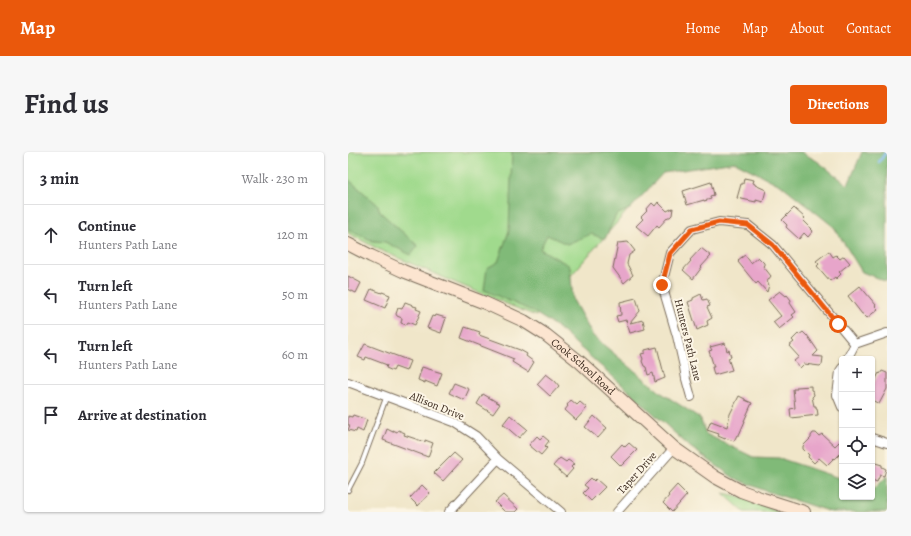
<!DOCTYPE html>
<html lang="en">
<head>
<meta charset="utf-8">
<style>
  :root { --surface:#fff; --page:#f7f7f7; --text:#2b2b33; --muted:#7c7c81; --line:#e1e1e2; --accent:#ea580c }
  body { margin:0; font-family:Alegreya,serif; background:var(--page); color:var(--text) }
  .controls { position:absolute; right:12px; bottom:12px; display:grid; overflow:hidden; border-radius:4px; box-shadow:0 1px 3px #0004 }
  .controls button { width:36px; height:36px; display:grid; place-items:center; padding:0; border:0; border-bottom:1px solid var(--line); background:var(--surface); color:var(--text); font:20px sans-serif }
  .stop { position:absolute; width:12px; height:12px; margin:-9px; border:3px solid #ea580c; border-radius:50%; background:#fff }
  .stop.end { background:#ea580c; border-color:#fff; box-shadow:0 1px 4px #0008 }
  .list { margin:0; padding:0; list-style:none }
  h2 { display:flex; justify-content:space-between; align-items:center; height:52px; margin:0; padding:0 16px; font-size:17px }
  h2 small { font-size:13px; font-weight:400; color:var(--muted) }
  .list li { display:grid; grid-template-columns:26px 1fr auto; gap:12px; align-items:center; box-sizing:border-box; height:60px; padding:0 16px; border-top:1px solid var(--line) }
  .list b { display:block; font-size:15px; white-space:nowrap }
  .list p { margin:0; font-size:13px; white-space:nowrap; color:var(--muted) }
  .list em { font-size:13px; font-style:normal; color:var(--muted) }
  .icon { flex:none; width:22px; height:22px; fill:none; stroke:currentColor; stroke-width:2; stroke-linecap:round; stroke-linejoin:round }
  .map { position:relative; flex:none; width:539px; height:360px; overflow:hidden; border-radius:4px }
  header { display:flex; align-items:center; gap:24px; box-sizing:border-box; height:56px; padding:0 20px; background:var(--accent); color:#fff }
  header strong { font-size:19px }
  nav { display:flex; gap:22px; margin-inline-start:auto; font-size:14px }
  .intro { display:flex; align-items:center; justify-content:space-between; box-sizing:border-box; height:96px; padding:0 24px }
  h1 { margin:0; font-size:28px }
  .button { padding:10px 18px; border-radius:4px; background:var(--accent); color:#fff; font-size:14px; font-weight:700 }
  main { display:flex; gap:24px; padding:0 24px }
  aside { flex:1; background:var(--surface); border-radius:4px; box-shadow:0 1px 3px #0004 }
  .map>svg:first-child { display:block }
  .green { fill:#a0da8d; stroke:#6e8256 }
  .forest { fill:#80ba78; stroke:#5e724b }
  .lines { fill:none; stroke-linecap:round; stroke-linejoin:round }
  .stream { stroke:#84bdf5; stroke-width:2.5 }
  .building { fill:#e7a5ca }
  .lane-casing { stroke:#7a6c5a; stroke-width:6 }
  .street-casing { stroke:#7a6c5a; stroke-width:10 }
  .secondary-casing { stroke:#7a6c5a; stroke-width:14 }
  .lane { stroke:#fff; stroke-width:4 }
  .street { stroke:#fff; stroke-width:8 }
  .secondary { stroke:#fce5d0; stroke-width:12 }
  .route { stroke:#ea580c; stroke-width:5 }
  .labels { text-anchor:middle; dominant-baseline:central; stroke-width:4; stroke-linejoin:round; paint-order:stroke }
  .street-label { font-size:11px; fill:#3b2a1e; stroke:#fcf5e5 }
</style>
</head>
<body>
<header>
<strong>Map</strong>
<nav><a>Home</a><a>Map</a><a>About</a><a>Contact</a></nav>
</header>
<div class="intro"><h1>Find us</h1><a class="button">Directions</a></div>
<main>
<aside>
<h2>3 min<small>Walk · 230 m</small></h2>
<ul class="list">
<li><svg class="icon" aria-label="ahead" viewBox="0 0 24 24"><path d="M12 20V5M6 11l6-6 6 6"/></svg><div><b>Continue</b><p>Hunters Path Lane</p></div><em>120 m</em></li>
<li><svg class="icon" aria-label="left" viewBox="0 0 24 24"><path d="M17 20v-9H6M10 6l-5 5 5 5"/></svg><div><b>Turn left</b><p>Hunters Path Lane</p></div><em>50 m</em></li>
<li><svg class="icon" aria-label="left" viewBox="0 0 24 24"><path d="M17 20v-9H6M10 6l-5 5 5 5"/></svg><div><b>Turn left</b><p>Hunters Path Lane</p></div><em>60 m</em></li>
<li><svg class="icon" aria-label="arrive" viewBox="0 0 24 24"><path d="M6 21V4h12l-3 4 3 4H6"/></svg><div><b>Arrive at destination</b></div></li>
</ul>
</aside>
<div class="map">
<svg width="539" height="360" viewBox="0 0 539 360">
  <rect width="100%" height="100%" fill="#fcf5e5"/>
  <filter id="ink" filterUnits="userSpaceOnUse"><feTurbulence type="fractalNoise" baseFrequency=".025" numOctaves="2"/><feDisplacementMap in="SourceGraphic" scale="8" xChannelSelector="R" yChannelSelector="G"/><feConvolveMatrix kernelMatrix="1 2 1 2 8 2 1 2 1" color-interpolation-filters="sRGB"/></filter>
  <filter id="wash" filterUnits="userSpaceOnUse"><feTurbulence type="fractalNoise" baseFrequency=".012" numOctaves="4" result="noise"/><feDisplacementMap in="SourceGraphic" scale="16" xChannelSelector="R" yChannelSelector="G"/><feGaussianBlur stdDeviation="0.9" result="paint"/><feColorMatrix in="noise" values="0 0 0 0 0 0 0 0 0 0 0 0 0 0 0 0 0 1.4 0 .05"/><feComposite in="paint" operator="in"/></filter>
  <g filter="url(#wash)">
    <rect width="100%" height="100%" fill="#f0e6c9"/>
    <path class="green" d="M 0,0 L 330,0 L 188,164 L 108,131 L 32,98 L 0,81 Z
      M 375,341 L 390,344 L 410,352 L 433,360 L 396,360 Z"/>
    <path class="forest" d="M 164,0 L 453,0 L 469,9 L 500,33 L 514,0 L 539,0 L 539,130 L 514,120 L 486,75 L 436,35 L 387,10 L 315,21 L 282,57 L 268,63 L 257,87 L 243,82 L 219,92 L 199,83 L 192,97 L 222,114 L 225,148 L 245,184 L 312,240 L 352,266 L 358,282 L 405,305 L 431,306 L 494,327 L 494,345 L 524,345 L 524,337 L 526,337 L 539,324 L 539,360 L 483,360 L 418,339 L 386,326 L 342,295 L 281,239 L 209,175 L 184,159 L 136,138 L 139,116 L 150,110 L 161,79 Z
      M 0,27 L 30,53 L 32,60 L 70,94 L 63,103 L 37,90 L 25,89 L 0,77 Z"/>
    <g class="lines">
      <path class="stream" d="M 531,10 L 538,0"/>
    </g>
    <g id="blocks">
      <path class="building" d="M 396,26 L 406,28 L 405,31 L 407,32 L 407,33 L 418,38 L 415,50 L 408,48 L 408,50 L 389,46 L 393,32 L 395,32 Z
        M 363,30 L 366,43 L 362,44 L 363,47 L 356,49 L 356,48 L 339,53 L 335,39 Z
        M 310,50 L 319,59 L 325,56 L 324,63 L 322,65 L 320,65 L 311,75 L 309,73 L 300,84 L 288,74 L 295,67 L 293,65 L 299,59 L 298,58 L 304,51 L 307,54 Z
        M 446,56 L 457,66 L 455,68 L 461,74 L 461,75 L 465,79 L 460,85 L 456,81 L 451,87 L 438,75 L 439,73 L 434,68 Z
        M 280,90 L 287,99 L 281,103 L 279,112 L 285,123 L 276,131 L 265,116 L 270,91 Z
        M 353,96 L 363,104 L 353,115 L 354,115 L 345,127 L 335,118 L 343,109 L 342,108 Z
        M 481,99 L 485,105 L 488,103 L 492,107 L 496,104 L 502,111 L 491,120 L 493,122 L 488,127 L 487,125 L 482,129 L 469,114 L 471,112 L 468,109 Z
        M 397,103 L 403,111 L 410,105 L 416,111 L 416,113 L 415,114 L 423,124 L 420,128 L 419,130 L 421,133 L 419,140 L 410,130 L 408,132 L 390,110 L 391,109 L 390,108 Z
        M 0,124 L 13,131 L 8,141 L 0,137 Z
        M 512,134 L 528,153 L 527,154 L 530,157 L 519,166 L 515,162 L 514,162 L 500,144 Z
        M 23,137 L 34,141 L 34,140 L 42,143 L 37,156 L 18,148 Z
        M 432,139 L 438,144 L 439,143 L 443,148 L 442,151 L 448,160 L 444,163 L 446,165 L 431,177 L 425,170 L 433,164 L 420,148 Z
        M 353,142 L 355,148 L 359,147 L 362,154 L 359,155 L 364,166 L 359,169 L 360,173 L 349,178 L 340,150 L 345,148 L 345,146 Z
        M 288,146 L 292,159 L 282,171 L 295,168 L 297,177 L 282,181 L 278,168 L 270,170 L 268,164 L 273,163 L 272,150 Z
        M 57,150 L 65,153 L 65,154 L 69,155 L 68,157 L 73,159 L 67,173 L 60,170 L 58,173 L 53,171 L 54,166 L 49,164 L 48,162 L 50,156 L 54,157 Z
        M 88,163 L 98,166 L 93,181 L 79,176 L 84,164 L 87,165 Z
        M 117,175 L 132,180 L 131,183 L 172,198 L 179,202 L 178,204 L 186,210 L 180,220 L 164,210 L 166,207 L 113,186 Z
        M 455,180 L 459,184 L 459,183 L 470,199 L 465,204 L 475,205 L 474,213 L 473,213 L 472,214 L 456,212 L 452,216 L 446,209 L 451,205 L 441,194 L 446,190 L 444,188 L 450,182 L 451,183 Z
        M 377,191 L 379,199 L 381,198 L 383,205 L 380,206 L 384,218 L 366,223 L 364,215 L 366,215 L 361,199 L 364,198 L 362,195 Z
        M 17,192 L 62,209 L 58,219 L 47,215 L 45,219 L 38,216 L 39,213 L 18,205 L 17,208 L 10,205 Z
        M 309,195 L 317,226 L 307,230 L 305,221 L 300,223 L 298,215 L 296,214 L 294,209 L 295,207 L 293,202 L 297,201 L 297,198 Z
        M 74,215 L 94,221 L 89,234 L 77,229 L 77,231 L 70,228 Z
        M 534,219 L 539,221 L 539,237 L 531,252 L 524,248 L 524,234 L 531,221 L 532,222 Z
        M 198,222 L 207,229 L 211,234 L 202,244 L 189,232 Z
        M 106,231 L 121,237 L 116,248 L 101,241 Z
        M 463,234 L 463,238 L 465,239 L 466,243 L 464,245 L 466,254 L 468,254 L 468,256 L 469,256 L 470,263 L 443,266 L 442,257 L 447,256 L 445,237 L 449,237 L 449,235 Z
        M 135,242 L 152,252 L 145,262 L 129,252 Z
        M 391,244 L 397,247 L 397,248 L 404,251 L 396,269 L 397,269 L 391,283 L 389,283 L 386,289 L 377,286 L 377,287 L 370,284 L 371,282 L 359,278 L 363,269 L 379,275 L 382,262 Z
        M 223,248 L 229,253 L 232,250 L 239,256 L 228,268 L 217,258 L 220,254 L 219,253 Z
        M 5,263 L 19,268 L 15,280 L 9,277 L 8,280 L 0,278 L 2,273 L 0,273 L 0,264 L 4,265 Z
        M 162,263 L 179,277 L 171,286 L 155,272 Z
        M 246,264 L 259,276 L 250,286 L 237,275 Z
        M 39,277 L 45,280 L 45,278 L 49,280 L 50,278 L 57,281 L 56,283 L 77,290 L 77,288 L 85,291 L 80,305 L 35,288 Z
        M 465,281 L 468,281 L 471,284 L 474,282 L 487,294 L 491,290 L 494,293 L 494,300 L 487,307 L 486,306 L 479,313 L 471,306 L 466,311 L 460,305 L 461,303 L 455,297 L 455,294 L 463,286 L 463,284 Z
        M 189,284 L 192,287 L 195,284 L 201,289 L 197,294 L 199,296 L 193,303 L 181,293 Z
        M 281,291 L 289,298 L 273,314 L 263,304 L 274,292 L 277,295 Z
        M 106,301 L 114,308 L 95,329 L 86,321 Z
        M 212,306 L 218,310 L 220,308 L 226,312 L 223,315 L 225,317 L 218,325 L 205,314 Z
        M 524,310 L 534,313 L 534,315 L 538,317 L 536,324 L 532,323 L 529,330 L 524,328 Z
        M 243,326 L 246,329 L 248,327 L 257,335 L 243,349 L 235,341 L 240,336 L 236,333 Z
        M 74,333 L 82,341 L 70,354 L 62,346 Z
        M 329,333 L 339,343 L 324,360 L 315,351 L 321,344 L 320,343 Z
        M 155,343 L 170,357 L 167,360 L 157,360 L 147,350 Z"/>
    </g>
  </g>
  <g filter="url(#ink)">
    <use href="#blocks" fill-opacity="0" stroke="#7a6c5a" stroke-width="1"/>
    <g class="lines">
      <g class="lane-casing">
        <path id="lane" d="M 0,338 L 14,311 L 38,246"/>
      </g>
      <g class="street-casing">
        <path id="street" d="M 499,207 L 507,192 L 539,181
          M 494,216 L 492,219 L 489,243 L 494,255
          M 0,230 L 106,270 L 128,284 L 150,307 L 213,360
          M 343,245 L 338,227 L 336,215 L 329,184 L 314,133 L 322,101 L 344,77 L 371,70 L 400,73 L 425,93 L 507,192
          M 524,286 L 539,291
          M 101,360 L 150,307
          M 269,360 L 326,296"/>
      </g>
      <g class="secondary-casing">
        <g id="secondary">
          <path id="s1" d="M 0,92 L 23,104 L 55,119 L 137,151 L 176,169 L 198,183 L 232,210 L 326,296 L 367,325 L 393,339 L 415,347 L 456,360"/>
        </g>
      </g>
      <use href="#lane" class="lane"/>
      <use href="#street" class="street"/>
      <use href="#secondary" class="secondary"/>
    </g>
  </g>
  <g class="lines" filter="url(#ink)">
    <path class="route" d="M 314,133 L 322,102 L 344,77 L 371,70 L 400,73 L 425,93 L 490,172"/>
  </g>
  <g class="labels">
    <g class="street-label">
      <text transform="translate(340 188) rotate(76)">Hunters Path Lane</text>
      <text stroke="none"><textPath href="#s1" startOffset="267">Cook School Road</textPath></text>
      <text transform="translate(89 254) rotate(22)">Allison Drive</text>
      <text transform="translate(289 321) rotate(-48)">Taper Drive</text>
    </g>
  </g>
</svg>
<div class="controls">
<button>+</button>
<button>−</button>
<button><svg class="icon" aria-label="locate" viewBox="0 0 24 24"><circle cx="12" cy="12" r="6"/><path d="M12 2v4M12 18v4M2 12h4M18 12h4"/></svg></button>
<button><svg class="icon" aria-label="layers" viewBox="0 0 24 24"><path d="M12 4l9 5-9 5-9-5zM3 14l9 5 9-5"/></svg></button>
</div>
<div class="stop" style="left:490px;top:172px"></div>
<div class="stop end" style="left:314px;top:133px"></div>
</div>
</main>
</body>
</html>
